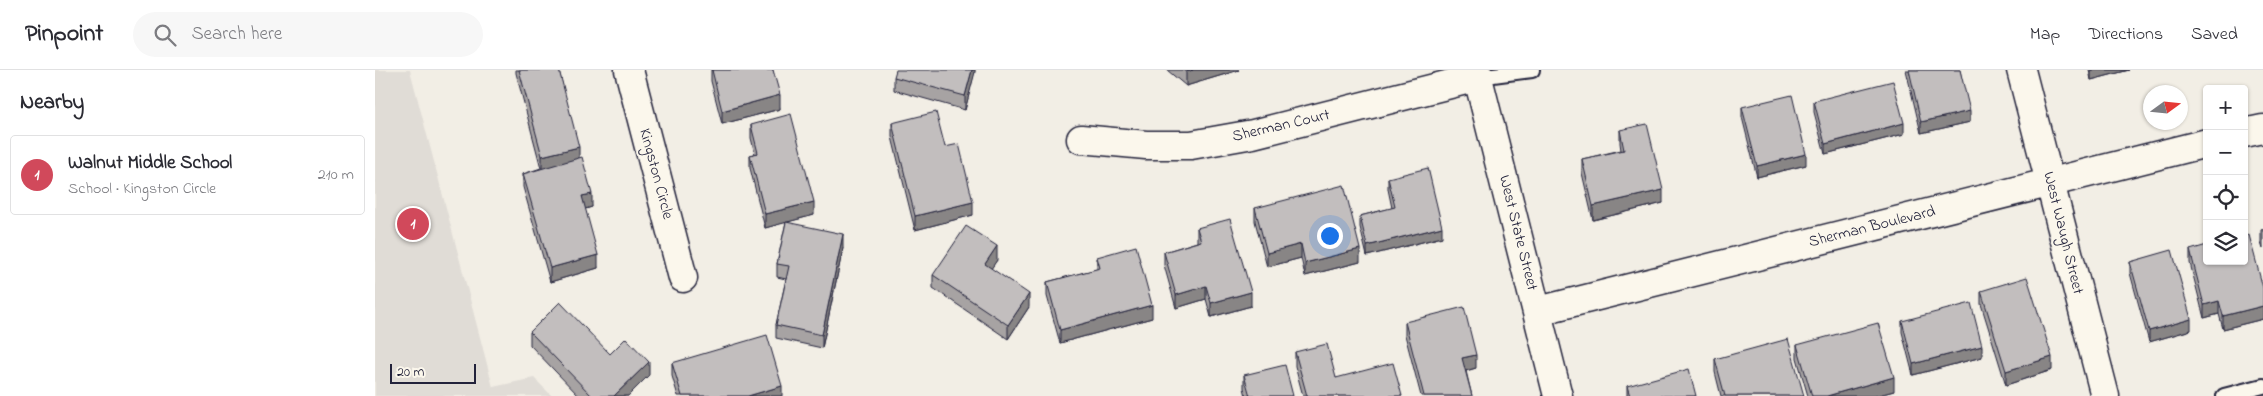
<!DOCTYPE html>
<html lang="en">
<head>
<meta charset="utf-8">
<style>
  :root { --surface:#fff; --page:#f7f7f7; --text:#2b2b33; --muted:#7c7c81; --line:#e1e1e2; --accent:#d1495b }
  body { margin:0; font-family:"Indie Flower",sans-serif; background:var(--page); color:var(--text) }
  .controls { position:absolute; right:15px; top:15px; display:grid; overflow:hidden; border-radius:5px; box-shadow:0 1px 4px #0004 }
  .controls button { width:45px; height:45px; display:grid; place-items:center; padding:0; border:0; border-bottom:1px solid var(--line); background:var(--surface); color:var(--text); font:25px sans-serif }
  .compass { position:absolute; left:1768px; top:15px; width:45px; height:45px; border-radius:50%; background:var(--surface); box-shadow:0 1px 4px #0004; rotate:75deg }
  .scale { position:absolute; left:15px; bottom:12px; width:86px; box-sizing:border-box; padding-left:5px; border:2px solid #22223b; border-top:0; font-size:14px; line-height:18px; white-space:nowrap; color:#22223b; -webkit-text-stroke:4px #fbf7ec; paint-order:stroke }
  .you { position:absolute; left:954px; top:165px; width:18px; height:18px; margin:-12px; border:4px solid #fff; border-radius:50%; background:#1a73e8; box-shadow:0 0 0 8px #1a73e833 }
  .badge { display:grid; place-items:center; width:32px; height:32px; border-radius:50%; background:var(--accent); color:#fff; font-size:16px; font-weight:700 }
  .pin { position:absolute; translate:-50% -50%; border:2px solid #fff; box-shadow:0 1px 5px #0006 }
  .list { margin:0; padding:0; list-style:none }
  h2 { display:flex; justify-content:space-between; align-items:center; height:65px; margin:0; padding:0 20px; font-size:21px }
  h2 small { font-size:16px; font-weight:400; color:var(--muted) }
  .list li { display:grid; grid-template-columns:32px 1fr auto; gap:15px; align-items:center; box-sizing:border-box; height:80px; margin:0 10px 10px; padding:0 10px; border:1px solid var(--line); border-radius:5px }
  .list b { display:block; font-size:19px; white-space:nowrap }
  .list p { margin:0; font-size:16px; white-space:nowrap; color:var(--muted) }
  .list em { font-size:16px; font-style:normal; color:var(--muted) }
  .icon { flex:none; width:28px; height:28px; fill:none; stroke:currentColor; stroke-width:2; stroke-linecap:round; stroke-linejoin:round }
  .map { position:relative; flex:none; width:1888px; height:326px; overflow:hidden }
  header { display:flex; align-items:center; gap:30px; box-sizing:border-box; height:70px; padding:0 25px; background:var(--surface); border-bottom:1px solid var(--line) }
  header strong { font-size:24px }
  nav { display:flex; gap:28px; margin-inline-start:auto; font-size:18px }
  .search { width:350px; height:45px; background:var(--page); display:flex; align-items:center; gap:12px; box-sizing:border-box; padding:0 18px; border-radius:28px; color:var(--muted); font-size:19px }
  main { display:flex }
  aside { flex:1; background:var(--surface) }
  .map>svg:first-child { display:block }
  .built { fill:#e0dcd6 }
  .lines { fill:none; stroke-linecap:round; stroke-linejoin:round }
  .service-casing { stroke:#22223b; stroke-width:18 }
  .minor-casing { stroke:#22223b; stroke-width:31 }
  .tertiary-casing { stroke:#22223b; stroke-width:31 }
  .service { stroke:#fbf7ec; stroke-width:14 }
  .minor { stroke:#fbf7ec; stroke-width:28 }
  .tertiary { stroke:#fbf7ec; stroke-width:28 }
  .wall { fill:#a7a3a3; stroke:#22223b }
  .shaded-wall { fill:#888585; stroke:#22223b }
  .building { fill:#c2bebe; stroke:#22223b }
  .labels { text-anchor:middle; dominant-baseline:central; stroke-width:4; stroke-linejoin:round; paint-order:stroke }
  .street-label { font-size:16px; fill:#22223b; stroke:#fbf7ec }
</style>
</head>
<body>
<header>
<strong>Pinpoint</strong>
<div class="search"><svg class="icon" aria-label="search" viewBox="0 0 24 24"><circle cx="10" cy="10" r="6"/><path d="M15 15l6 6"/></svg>Search here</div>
<nav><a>Map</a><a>Directions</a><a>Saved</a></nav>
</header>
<main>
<aside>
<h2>Nearby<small></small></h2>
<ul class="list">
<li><span class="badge">1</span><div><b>Walnut Middle School</b><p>School · Kingston Circle</p></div><em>210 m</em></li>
</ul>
</aside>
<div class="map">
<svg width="1888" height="326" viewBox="0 0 1888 326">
  <rect width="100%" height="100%" fill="#f2eee5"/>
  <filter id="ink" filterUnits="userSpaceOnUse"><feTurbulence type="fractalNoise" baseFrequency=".02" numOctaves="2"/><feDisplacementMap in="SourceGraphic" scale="10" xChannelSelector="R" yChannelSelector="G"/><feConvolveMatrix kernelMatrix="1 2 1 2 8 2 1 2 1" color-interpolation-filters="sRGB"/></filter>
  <g filter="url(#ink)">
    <path class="built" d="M 0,0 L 35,0 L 118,317 L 159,308 L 177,326 L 0,326 Z"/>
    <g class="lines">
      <g class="service-casing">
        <path id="service" d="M 1103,7 L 1157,0
          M 1849,326 L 1888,316"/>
      </g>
      <g class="minor-casing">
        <path id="minor" d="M 254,0 L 308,208
          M 1646,0 L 1730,326
          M 1869,63 L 1888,59
          M 706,69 L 771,75 L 816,75 L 878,64 L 1103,7
          M 1163,241 L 1832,73"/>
      </g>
      <g class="tertiary-casing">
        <path id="tertiary" d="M 1101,0 L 1183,326"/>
      </g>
      <use href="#service" class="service"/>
      <use href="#minor" class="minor"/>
      <use href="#tertiary" class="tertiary"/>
    </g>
    <path class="wall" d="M 141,0 L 184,0 L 204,88 L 217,137 L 210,139 L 223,198 L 175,212 L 148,117 L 148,104 L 166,98 L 141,3 Z
      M 336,0 L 398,0 L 405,39 L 347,54 L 336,11 Z
      M 600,0 L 590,40 L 519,20 L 519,7 Z
      M 792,0 L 864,0 L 811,16 Z
      M 1531,0 L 1585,0 L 1595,52 L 1546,63 Z
      M 1714,0 L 1754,0 L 1716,10 Z
      M 1439,31 L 1529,64 L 1450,84 L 1439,42 Z
      M 1367,37 L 1431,95 L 1382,107 L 1367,47 Z
      M 517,53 L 598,145 L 540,160 L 517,67 Z
      M 376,55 L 439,145 L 412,152 L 468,178 L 447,278 L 401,268 L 401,255 L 411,209 L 402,207 L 402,194 L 411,152 L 390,158 L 375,98 L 375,85 L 380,84 L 376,68 Z
      M 1245,60 L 1288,133 L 1218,150 L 1207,103 L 1207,89 L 1246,80 L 1245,73 Z
      M 1013,108 L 1067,167 L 992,186 L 985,157 L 985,146 L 1017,138 L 1013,119 Z
      M 880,138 L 985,192 L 930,206 L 926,188 L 892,197 L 880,151 Z
      M 822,158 L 876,236 L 836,247 L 831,229 L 801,238 L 789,195 L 789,182 L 822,172 Z
      M 1888,159 L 1888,179 L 1886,173 L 1886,160 Z
      M 1815,180 L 1888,218 L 1888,249 L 1848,259 L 1844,244 L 1829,248 L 1815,193 Z
      M 722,187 L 777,248 L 685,273 L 672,226 L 672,212 L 722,199 Z
      M 622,190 L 616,198 L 654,237 L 633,269 L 558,218 L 558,205 Z
      M 1755,192 L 1816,260 L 1774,272 L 1755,203 Z
      M 1606,221 L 1677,300 L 1631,315 L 1606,234 Z
      M 1527,251 L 1607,287 L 1538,305 L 1527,262 Z
      M 1030,252 L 1101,298 L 1091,301 L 1097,326 L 1046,326 L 1030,265 Z
      M 155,262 L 274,305 L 253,326 L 204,326 L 155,275 Z
      M 1422,275 L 1519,321 L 1500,326 L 1433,326 L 1422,288 Z
      M 920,282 L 961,308 L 1027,326 L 928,326 L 920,296 Z
      M 1340,289 L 1429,326 L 1346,326 L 1340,302 Z
      M 297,293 L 407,326 L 303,326 L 297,306 Z
      M 869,305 L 918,326 L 871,326 L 869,318 Z
      M 1252,316 L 1321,326 L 1252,326 Z"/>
    <path class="shaded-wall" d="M 597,0 L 600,0 L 600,2 L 590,40 L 590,26 Z
      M 818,0 L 864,0 L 811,16 L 811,2 Z
      M 1716,0 L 1754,0 L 1716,10 Z
      M 405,25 L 405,39 L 347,54 L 347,41 Z
      M 1595,41 L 1595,52 L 1546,63 L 1546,52 Z
      M 1529,53 L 1529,64 L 1450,84 L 1450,74 Z
      M 204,77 L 204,90 L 167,100 L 167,86 Z
      M 1431,84 L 1431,95 L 1382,107 L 1382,96 Z
      M 1288,120 L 1288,133 L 1218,150 L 1218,136 Z
      M 217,124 L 217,137 L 207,140 L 207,126 Z
      M 439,132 L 439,145 L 390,158 L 390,144 Z
      M 598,132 L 598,145 L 540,160 L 540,146 Z
      M 1067,157 L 1067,167 L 992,186 L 992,176 Z
      M 468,164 L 468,178 L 447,278 L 447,265 Z
      M 926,174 L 926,188 L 892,197 L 892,183 Z
      M 622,176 L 622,190 L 610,208 L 610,194 Z
      M 985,179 L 985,192 L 930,206 L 930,193 Z
      M 223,185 L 223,198 L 175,212 L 175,198 Z
      M 831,216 L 831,229 L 801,238 L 801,225 Z
      M 876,222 L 876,236 L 836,247 L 836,233 Z
      M 654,224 L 654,237 L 633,269 L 633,255 Z
      M 1844,231 L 1844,244 L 1829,248 L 1829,235 Z
      M 777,235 L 777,248 L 685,273 L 685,260 Z
      M 1888,236 L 1888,249 L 1848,259 L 1848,246 Z
      M 1816,249 L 1816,260 L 1774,272 L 1774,261 Z
      M 1607,276 L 1607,287 L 1538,305 L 1538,294 Z
      M 1101,285 L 1101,298 L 1087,302 L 1087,288 Z
      M 1677,287 L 1677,300 L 1631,315 L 1631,301 Z
      M 274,292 L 274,305 L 253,326 L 239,326 Z
      M 1519,307 L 1519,321 L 1500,326 L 1452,326 Z
      M 407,316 L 407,326 L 373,326 Z"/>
    <path class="building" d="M 144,0 L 184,0 L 204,77 L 167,86 Z
      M 337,0 L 398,0 L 405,25 L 347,41 Z
      M 521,0 L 597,0 L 590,26 L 519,7 Z
      M 808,0 L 818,0 L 811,2 Z
      M 1534,0 L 1585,0 L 1595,41 L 1546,52 Z
      M 1518,11 L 1529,53 L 1450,74 L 1439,31 Z
      M 1417,25 L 1431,84 L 1382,96 L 1367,37 Z
      M 561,42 L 570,77 L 584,74 L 598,132 L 540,146 L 517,53 Z
      M 416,44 L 439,132 L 390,144 L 375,85 L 383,83 L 376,55 Z
      M 1272,54 L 1288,120 L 1218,136 L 1207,89 L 1249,80 L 1245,60 Z
      M 207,87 L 217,124 L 207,126 L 223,185 L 175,198 L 148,104 Z
      M 1053,98 L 1067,157 L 992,176 L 985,146 L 1020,137 L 1013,108 Z
      M 969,115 L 985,179 L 930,193 L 926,174 L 892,183 L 880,138 Z
      M 855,149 L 876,222 L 836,233 L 831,216 L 801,225 L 789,182 L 826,171 L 822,158 Z
      M 411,152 L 468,164 L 447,265 L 401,255 L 414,196 L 402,194 Z
      M 591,156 L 622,176 L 610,194 L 654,224 L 633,255 L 558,205 Z
      M 1874,165 L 1888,218 L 1888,236 L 1848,246 L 1844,231 L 1829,235 L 1815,180 L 1832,175 L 1832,191 L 1869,191 L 1869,166 Z
      M 761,176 L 777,235 L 685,260 L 672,212 L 725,198 L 722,187 Z
      M 1797,180 L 1816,249 L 1774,261 L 1755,192 Z
      M 1652,207 L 1677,287 L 1631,301 L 1606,221 Z
      M 185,232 L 235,284 L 251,268 L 274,292 L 239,326 L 217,326 L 155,262 Z
      M 1596,233 L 1607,276 L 1538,294 L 1527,251 Z
      M 1089,237 L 1101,285 L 1087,288 L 1097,326 L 1049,326 L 1030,252 Z
      M 1503,253 L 1519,307 L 1452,326 L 1437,326 L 1422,275 Z
      M 392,265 L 407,316 L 373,326 L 307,326 L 297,293 Z
      M 1413,269 L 1429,326 L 1350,326 L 1340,289 Z
      M 952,274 L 961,308 L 1018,293 L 1027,326 L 932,326 L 920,282 Z
      M 910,295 L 918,326 L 875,326 L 869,305 Z
      M 1314,299 L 1321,326 L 1255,326 L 1252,316 Z"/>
  </g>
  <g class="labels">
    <g class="street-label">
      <text transform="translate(906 56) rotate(-13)">Sherman Court</text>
      <text transform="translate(281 104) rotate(75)">Kingston Circle</text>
      <text transform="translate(1497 157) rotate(-14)">Sherman Boulevard</text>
      <text transform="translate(1143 163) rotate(76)">West State Street</text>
      <text transform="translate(1688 163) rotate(76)">West Waugh Street</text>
    </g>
  </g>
</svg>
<div class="controls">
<button>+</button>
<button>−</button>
<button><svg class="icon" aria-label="locate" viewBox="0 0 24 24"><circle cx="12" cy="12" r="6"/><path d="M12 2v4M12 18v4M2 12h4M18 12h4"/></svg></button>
<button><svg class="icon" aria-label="layers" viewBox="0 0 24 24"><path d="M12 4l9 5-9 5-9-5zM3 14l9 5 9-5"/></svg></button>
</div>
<svg class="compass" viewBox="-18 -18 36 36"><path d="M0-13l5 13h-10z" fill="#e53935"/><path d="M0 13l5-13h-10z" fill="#7c7c81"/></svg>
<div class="scale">20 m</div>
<div class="you"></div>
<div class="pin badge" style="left:38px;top:154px">1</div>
</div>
</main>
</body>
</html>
